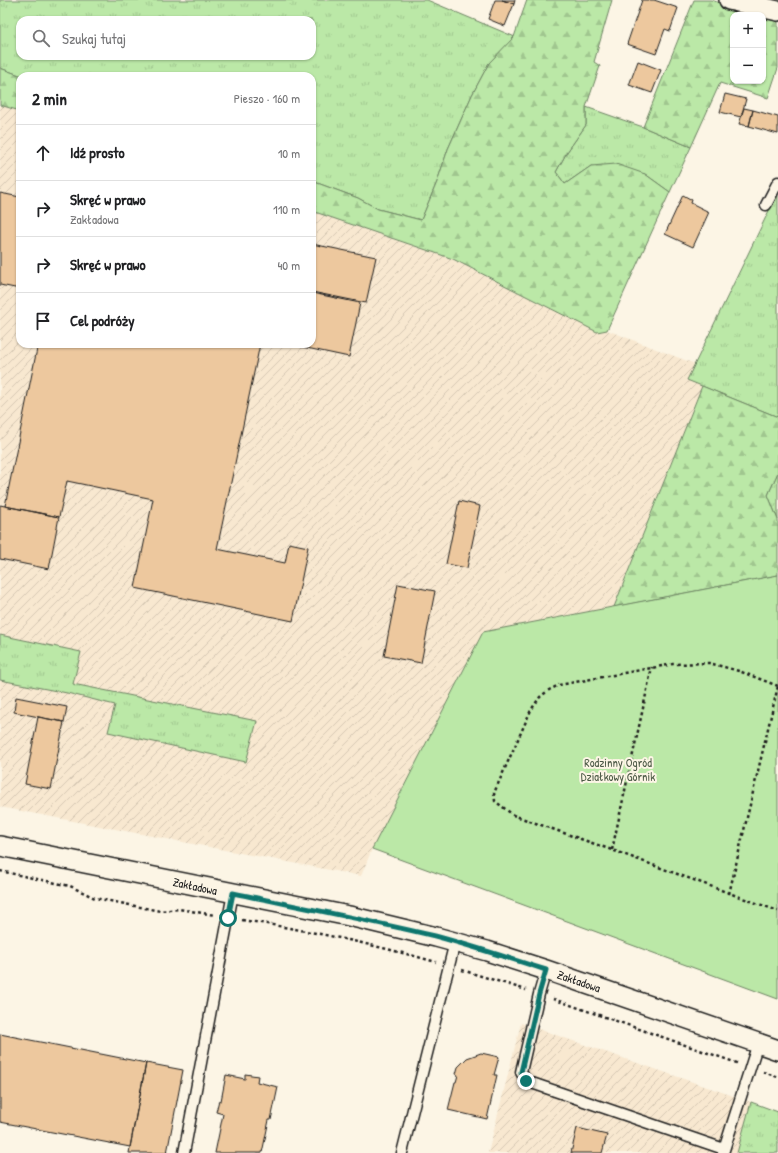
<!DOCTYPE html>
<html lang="pl">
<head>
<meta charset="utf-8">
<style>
  :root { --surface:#fff; --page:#f2f2f2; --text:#202124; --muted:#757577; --line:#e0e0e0 }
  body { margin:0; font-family:"Patrick Hand",sans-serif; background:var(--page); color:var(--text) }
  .controls { position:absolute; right:12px; top:12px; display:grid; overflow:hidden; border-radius:8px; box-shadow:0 1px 3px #0004 }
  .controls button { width:36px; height:36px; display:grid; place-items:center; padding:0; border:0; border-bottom:1px solid var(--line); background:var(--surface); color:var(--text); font:20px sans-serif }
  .stop { position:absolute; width:12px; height:12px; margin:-9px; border:3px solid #0f766e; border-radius:50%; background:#fff }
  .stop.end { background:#0f766e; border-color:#fff; box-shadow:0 1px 4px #0008 }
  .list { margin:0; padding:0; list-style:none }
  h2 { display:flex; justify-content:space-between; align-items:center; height:52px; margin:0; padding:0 16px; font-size:17px }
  h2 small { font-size:13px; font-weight:400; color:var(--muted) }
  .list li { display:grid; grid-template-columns:26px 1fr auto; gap:12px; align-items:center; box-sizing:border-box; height:56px; padding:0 16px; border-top:1px solid var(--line) }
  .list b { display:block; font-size:15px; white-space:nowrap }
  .list p { margin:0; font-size:13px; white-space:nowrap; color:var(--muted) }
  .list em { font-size:13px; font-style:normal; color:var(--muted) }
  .icon { flex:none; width:22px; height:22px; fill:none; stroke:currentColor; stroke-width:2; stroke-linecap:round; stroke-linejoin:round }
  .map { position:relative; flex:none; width:778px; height:1153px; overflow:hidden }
  .search { position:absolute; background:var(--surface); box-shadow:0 1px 3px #0004; left:16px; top:16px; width:300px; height:44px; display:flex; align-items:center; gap:10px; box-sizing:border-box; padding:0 14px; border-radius:12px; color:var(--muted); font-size:15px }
  .panel { position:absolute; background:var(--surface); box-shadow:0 1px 3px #0004; left:16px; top:72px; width:300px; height:276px; border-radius:12px }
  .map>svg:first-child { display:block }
  .industrial { fill:url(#industrial-furrows) }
  .grass { fill:url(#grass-tufts); stroke:#6c8262; fill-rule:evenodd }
  .forest { fill:url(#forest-firs); stroke:#6c8262 }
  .garden { fill:#bbe8a7; stroke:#6c8262 }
  .building { fill:#edc89e; stroke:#1c1c1c }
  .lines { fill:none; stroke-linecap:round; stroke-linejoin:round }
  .lane-casing { stroke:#1c1c1c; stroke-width:13 }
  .street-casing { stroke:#1c1c1c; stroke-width:22 }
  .path { stroke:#1c1c1c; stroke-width:2.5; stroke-dasharray:3 3; stroke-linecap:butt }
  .lane { stroke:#fcf5e5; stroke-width:10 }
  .street { stroke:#fcf5e5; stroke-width:19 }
  .route { stroke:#0f766e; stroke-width:5 }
  .labels { text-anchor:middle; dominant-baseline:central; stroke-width:4; stroke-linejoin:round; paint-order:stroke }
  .park-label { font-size:12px; fill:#4c5946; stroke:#fcf5e5 }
  .street-label { font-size:12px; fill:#1c1c1c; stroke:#fcf5e5 }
</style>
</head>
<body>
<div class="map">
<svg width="778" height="1153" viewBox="0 0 778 1153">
  <defs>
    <pattern id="industrial-furrows" width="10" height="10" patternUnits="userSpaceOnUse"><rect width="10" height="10" fill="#f8e8d0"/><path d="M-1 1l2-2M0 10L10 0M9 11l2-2" fill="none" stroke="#d4c6b2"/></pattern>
    <pattern id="grass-tufts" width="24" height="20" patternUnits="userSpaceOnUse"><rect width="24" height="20" fill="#bbe8a7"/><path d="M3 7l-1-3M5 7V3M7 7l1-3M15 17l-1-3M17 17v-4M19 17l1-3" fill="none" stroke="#a0c68f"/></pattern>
    <pattern id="forest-firs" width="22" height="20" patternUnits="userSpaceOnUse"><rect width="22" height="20" fill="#bbe8a7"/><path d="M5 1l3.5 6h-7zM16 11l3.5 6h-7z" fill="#a0c68f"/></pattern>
  </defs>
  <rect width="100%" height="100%" fill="#fcf5e5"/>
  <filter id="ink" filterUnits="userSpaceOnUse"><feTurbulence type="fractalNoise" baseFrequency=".025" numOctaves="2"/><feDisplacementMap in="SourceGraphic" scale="8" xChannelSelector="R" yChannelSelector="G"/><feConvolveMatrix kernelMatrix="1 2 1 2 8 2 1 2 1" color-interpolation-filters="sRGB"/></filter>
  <g filter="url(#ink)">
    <path class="industrial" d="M 0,105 L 20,111 L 20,344 L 312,344 L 312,211 L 453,259 L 597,332 L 607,330 L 695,364 L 687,380 L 702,386 L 614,607 L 483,632 L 372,849 L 361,876 L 0,807 Z
      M 521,1023 L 751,1102 L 737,1153 L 488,1153 Z"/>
    <path class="grass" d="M 0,0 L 427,0 L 515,37 L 489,63 L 472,95 L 448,149 L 437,182 L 421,220 L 378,209 L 358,198 L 312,181 L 312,76 L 22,76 L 0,68 ZM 20,20 L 312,20 L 312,56 L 20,56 Z
      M 586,107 L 643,127 L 691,147 L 670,192 L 645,174 L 591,166 L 565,184 L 556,172 L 567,152 L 586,125 Z
      M 778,192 L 778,417 L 687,380 Z
      M 778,472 L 778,520 L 768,495 Z
      M 0,635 L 81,652 L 73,684 L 257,721 L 246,762 L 108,732 L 115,705 L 67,693 L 0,680 Z
      M 751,1102 L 778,1112 L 778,1153 L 737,1153 Z"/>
    <path class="forest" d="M 527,0 L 612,0 L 594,62 L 600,66 L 586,107 L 586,125 L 567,152 L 556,172 L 565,184 L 591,166 L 616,164 L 645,174 L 670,192 L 607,330 L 597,332 L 453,259 L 312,211 L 312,181 L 358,198 L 378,209 L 421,220 L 437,182 L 448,149 L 472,95 L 489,63 L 514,37 Z
      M 694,0 L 711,0 L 757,15 L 733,15 L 733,81 L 763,81 L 763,17 L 778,22 L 778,68 L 768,98 L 720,83 L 691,147 L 643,127 Z
      M 0,68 L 22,76 L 20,76 L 20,111 L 0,105 Z
      M 702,386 L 778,417 L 778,472 L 768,495 L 778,520 L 778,575 L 614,607 Z"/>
    <path class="garden" d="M 778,575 L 778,999 L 372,849 L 483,632 Z"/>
    <path class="building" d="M 495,0 L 502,0 L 514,4 L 505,26 L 488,19 Z
      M 502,0 L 515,0 L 514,4 Z
      M 642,0 L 654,0 L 678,8 L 670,31 L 665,29 L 656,54 L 627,44 Z
      M 638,61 L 661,70 L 652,93 L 629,85 Z
      M 725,94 L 746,99 L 741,117 L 720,112 Z
      M 744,108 L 753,110 L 749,126 L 739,124 Z
      M 753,110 L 778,117 L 778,134 L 749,126 Z
      M 0,193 L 20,197 L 20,289 L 0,285 Z
      M 683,195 L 692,200 L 691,203 L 709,212 L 693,247 L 665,234 Z
      M 312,244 L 376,257 L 366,303 L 312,292 Z
      M 312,293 L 360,303 L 349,357 L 288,344 L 312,344 Z
      M 38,344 L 260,344 L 217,549 L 285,563 L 289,543 L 308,547 L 293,621 L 135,588 L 153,499 L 67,481 L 59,517 L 5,506 Z
      M 459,501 L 480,506 L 467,568 L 446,564 Z
      M 0,505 L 59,517 L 49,569 L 0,559 Z
      M 398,584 L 435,591 L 421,663 L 384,656 Z
      M 16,697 L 67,707 L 64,722 L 14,712 Z
      M 38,717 L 64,722 L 51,789 L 25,784 Z
      M 0,1034 L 146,1063 L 130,1147 L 0,1122 Z
      M 481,1053 L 499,1057 L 494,1075 L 497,1075 L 487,1119 L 448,1110 L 455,1082 L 456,1082 L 458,1075 L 456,1074 L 458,1067 L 467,1058 Z
      M 146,1063 L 183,1070 L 167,1153 L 129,1153 Z
      M 245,1074 L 258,1076 L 257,1082 L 278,1087 L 271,1120 L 269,1120 L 262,1153 L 215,1153 L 223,1114 L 216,1112 L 219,1100 L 221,1101 L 226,1075 L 245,1079 Z
      M 577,1128 L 607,1135 L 602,1153 L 571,1153 Z"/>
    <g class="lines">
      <g class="lane-casing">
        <path id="lane" d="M 766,205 L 778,182
          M 546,970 L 539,994 L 521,1072 L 526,1081 L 724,1149
          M 184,1153 L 233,893
          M 402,1153 L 455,942
          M 723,1153 L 758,1043"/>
      </g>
      <g class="street-casing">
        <path id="street" d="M 729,0 L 778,11
          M 0,846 L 349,916 L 436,937 L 487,951 L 546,970 L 778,1050"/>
      </g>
      <path class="path" d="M 778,686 L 739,671 L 709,663 L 673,664 L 559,685 L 549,690 L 540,697 L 531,710 L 494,793 L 495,801 L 513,815 L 612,850 L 778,911
        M 612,850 L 652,667
        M 0,871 L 70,886 L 95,898 L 160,911 L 179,909 L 215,915
        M 729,894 L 778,686
        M 242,920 C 307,930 372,944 436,962
        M 462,970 L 526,990
        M 553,999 L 737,1063
        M 763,1072 L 778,1077"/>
      <use href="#lane" class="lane"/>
      <use href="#street" class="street"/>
    </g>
  </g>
  <g class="lines" filter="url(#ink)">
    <path class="route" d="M 228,918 L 233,893 C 300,907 368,920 435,936 C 472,946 509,958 546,970 L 539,994 L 521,1072 L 526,1081"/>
  </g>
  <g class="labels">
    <g class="park-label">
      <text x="618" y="762">Rodzinny Ogród<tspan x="618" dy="14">Działkowy Górnik</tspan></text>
    </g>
    <g class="street-label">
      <text transform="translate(195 886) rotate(12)">Zakładowa</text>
      <text transform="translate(579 981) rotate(19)">Zakładowa</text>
    </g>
  </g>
</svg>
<div class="controls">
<button>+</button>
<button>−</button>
</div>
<div class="stop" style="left:228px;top:918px"></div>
<div class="stop end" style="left:526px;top:1081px"></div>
<div class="search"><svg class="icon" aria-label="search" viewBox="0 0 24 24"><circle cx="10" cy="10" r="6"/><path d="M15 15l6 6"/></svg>Szukaj tutaj</div>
<section class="panel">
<h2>2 min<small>Pieszo · 160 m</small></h2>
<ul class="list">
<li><svg class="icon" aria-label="ahead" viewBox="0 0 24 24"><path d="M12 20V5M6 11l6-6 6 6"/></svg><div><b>Idź prosto</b></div><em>10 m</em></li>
<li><svg class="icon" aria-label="right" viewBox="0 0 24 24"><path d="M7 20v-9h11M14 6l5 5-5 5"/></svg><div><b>Skręć w prawo</b><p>Zakładowa</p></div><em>110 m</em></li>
<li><svg class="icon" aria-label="right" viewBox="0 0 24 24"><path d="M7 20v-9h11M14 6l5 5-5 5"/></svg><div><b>Skręć w prawo</b></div><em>40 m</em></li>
<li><svg class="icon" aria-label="arrive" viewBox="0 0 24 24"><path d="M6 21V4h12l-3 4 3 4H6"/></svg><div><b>Cel podróży</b></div></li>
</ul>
</section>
</div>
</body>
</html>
